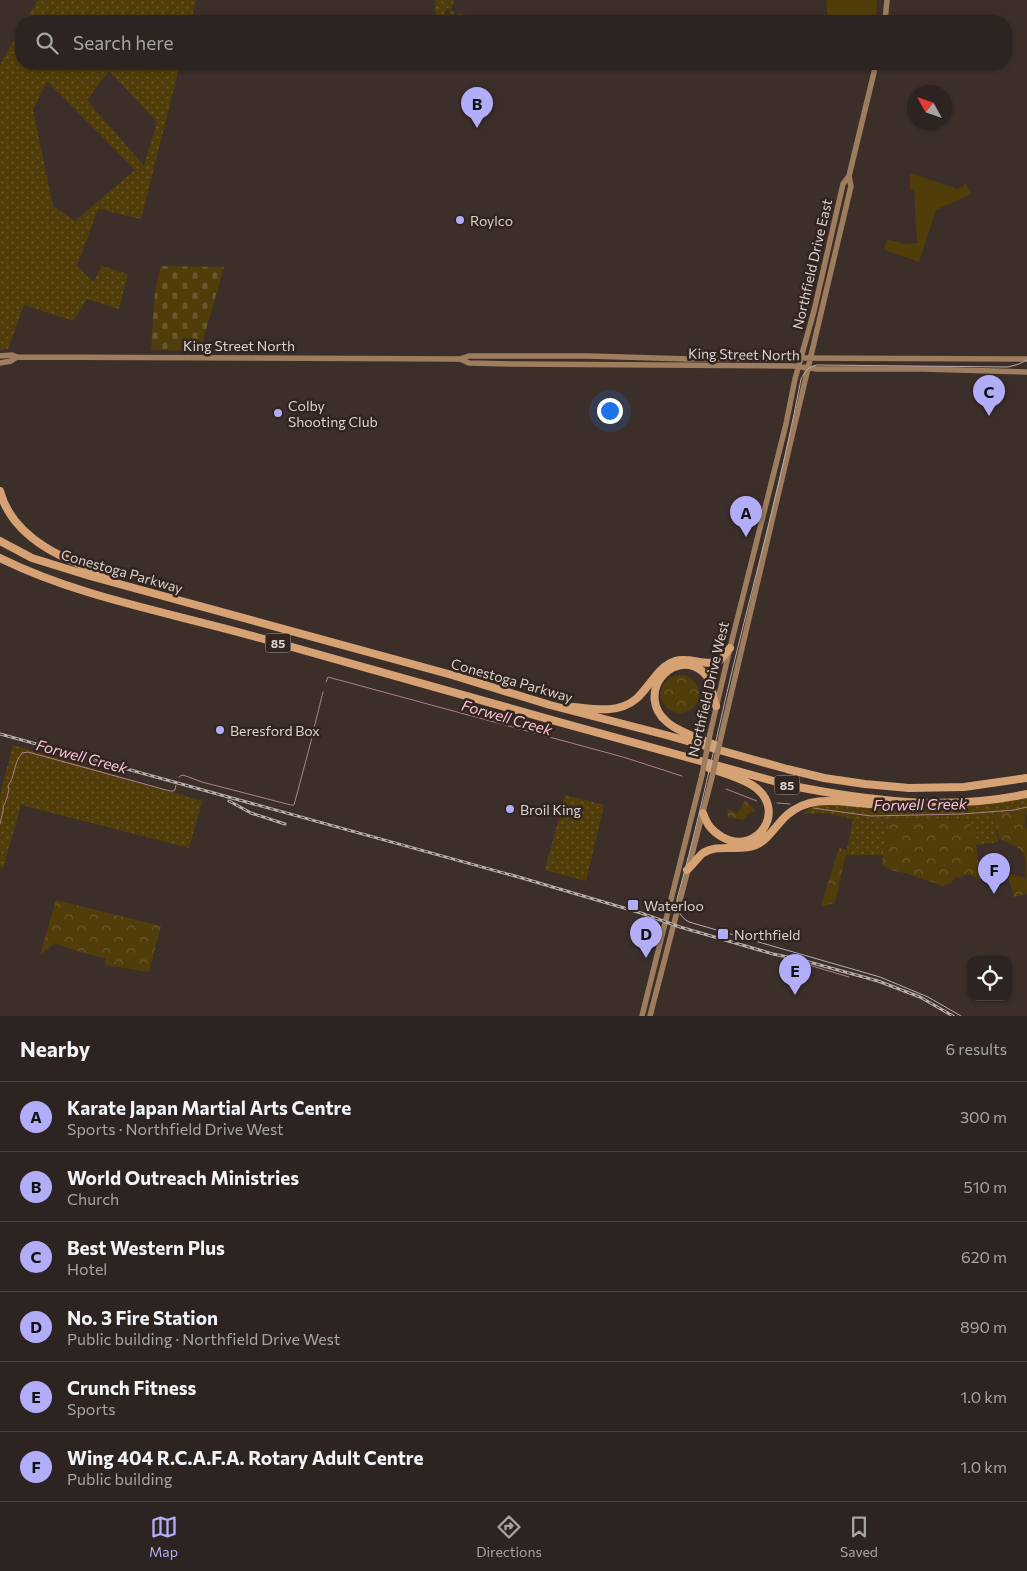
<!DOCTYPE html>
<html lang="en">
<head>
<meta charset="utf-8">
<style>
  :root { --surface:#2d2320; --page:#352b29; --text:#f1f3f6; --muted:#a7a4a5; --line:#48403e; --accent:#b2adf9 }
  body { margin:0; font-family:Commissioner,sans-serif; background:var(--page); color:var(--text) }
  .controls { position:absolute; right:15px; bottom:15px; display:grid; overflow:hidden; border-radius:10px; box-shadow:0 1px 4px #0004 }
  .controls button { width:45px; height:45px; display:grid; place-items:center; padding:0; border:0; border-bottom:1px solid var(--line); background:var(--surface); color:var(--text); font:25px sans-serif }
  .compass { position:absolute; left:907px; top:85px; width:45px; height:45px; border-radius:50%; background:var(--surface); box-shadow:0 1px 4px #0004; rotate:310deg }
  .you { position:absolute; left:609px; top:410px; width:18px; height:18px; margin:-12px; border:4px solid #fff; border-radius:50%; background:#1a73e8; box-shadow:0 0 0 8px #1a73e833 }
  .badge { display:grid; place-items:center; width:32px; height:32px; border-radius:50%; background:var(--accent); color:#111; font-size:16px; font-weight:700 }
  .pin { position:absolute; translate:-50% -41px; filter:drop-shadow(0 1px 2px #0008) }
  .pin::after { content:''; position:absolute; top:26px; width:18px; height:15px; background:inherit; clip-path:polygon(0 0,100% 0,50% 100%) }
  .list { margin:0; padding:0; list-style:none }
  h2 { display:flex; justify-content:space-between; align-items:center; height:65px; margin:0; padding:0 20px; font-size:21px }
  h2 small { font-size:16px; font-weight:400; color:var(--muted) }
  .list li { display:grid; grid-template-columns:32px 1fr auto; gap:15px; align-items:center; box-sizing:border-box; height:70px; padding:0 20px; border-top:1px solid var(--line) }
  .list b { display:block; font-size:19px; white-space:nowrap }
  .list p { margin:0; font-size:16px; white-space:nowrap; color:var(--muted) }
  .list em { font-size:16px; font-style:normal; color:var(--muted) }
  .icon { flex:none; width:28px; height:28px; fill:none; stroke:currentColor; stroke-width:2; stroke-linecap:round; stroke-linejoin:round }
  .map { position:relative; flex:none; width:1027px; height:1016px; overflow:hidden }
  .search { position:absolute; background:var(--surface); box-shadow:0 1px 4px #0004; left:15px; right:15px; top:15px; height:55px; display:flex; align-items:center; gap:12px; box-sizing:border-box; padding:0 18px; border-radius:20px; color:var(--muted); font-size:19px }
  .sheet { height:485px; background:var(--surface) }
  nav { display:flex; justify-content:space-around; align-items:center; box-sizing:border-box; height:70px; border-top:1px solid var(--line); background:var(--surface); font-size:14px; color:var(--muted) }
  nav a { display:grid; justify-items:center; gap:2px }
  nav .on { color:var(--accent) }
  .map>svg:first-child { display:block }
  .grass { fill:url(#grass-dots); fill-rule:evenodd }
  .forest { fill:url(#forest-crowns) }
  .cemetery { fill:url(#cemetery-stones) }
  .green { fill:#513d0a }
  .lines { fill:none; stroke-linecap:round; stroke-linejoin:round }
  .stream { stroke:#ad7f8f; stroke-width:1 }
  .secondary { stroke:#9e7c5e; stroke-width:5.5 }
  .motorway { stroke:#d6a273; stroke-width:8 }
  .tram { stroke:#b8aeaa; stroke-width:1 }
  .rail-casing { stroke:#b8aeaa; stroke-width:3 }
  .rail { stroke:#322520; stroke-width:1; stroke-dasharray:4; stroke-linecap:butt }
  .secondary-bridge { stroke:#9e7c5e; stroke-width:5.5 }
  .poi-dot { fill:#b2adf9; stroke:#322520; stroke-width:2 }
  .labels { text-anchor:middle; dominant-baseline:central; stroke-width:5; stroke-linejoin:round; paint-order:stroke }
  .shield { fill:#322520; stroke:#a89e9a; stroke-width:1 }
  .shield-label { font-size:12px; font-weight:bold; fill:#dbd2cf }
  .poi-label { font-size:14px; fill:#dbd2cf; stroke:#322520; text-anchor:start }
  .street-label { font-size:14px; fill:#dbd2cf; stroke:#322520 }
  .water-label { font-size:15px; font-style:italic; fill:#fdc4d9; stroke:#322520 }
</style>
</head>
<body>
<div class="map">
<svg width="1027" height="1016" viewBox="0 0 1027 1016">
  <defs>
    <pattern id="grass-dots" width="8" height="8" patternUnits="userSpaceOnUse" patternTransform="scale(1.25)"><rect width="8" height="8" fill="#513d0a"/><path d="M2 2h.1M6 6h.1" fill="none" stroke="#69582d" stroke-width="1.8" stroke-linecap="round"/></pattern>
    <pattern id="forest-crowns" width="20" height="18" patternUnits="userSpaceOnUse" patternTransform="scale(1.25)"><rect width="20" height="18" fill="#513d0a"/><path d="M2 6a3 3 0 1 1 6 0M12 15a3 3 0 1 1 6 0" fill="none" stroke="#69582d"/></pattern>
    <pattern id="cemetery-stones" width="16" height="16" patternUnits="userSpaceOnUse" patternTransform="scale(1.25)"><rect width="16" height="16" fill="#513d0a"/><path d="M2 7V4a2 2 0 0 1 4 0v3zM10 15v-3a2 2 0 0 1 4 0v3z" fill="#69582d"/></pattern>
  </defs>
  <rect width="100%" height="100%" fill="#3c2f2a"/>
  <path class="grass" d="M 38,0 L 196,0 L 191,21 L 25,21 Z
    M 435,0 L 454,0 L 451,10 L 454,12 L 453,16 L 457,17 L 458,13 L 489,21 L 443,21 L 449,14 L 450,9 L 446,8 L 445,14 L 440,21 L 435,13 Z
    M 21,28 L 21,64 L 180,64 L 141,219 L 98,209 L 77,266 L 93,282 L 102,266 L 128,274 L 119,309 L 87,299 L 73,321 L 24,305 L 8,349 L 0,350 L 0,65 ZM 109,71 L 157,122 L 144,166 L 87,100 ZM 47,81 L 135,170 L 75,221 L 53,206 L 33,110 Z
    M 13,745 L 202,801 L 189,848 L 21,805 L 3,868 L 0,867 L 0,795 Z
    M 565,795 L 604,805 L 586,881 L 545,870 Z
    M 1027,796 L 1027,810 L 993,815 L 998,842 L 976,845 L 969,820 L 891,818 L 883,855 L 846,855 L 853,819 L 825,813 L 802,814 L 814,806 L 827,804 L 869,808 L 896,809 L 970,806 Z"/>
  <path class="forest" d="M661 694a19 19 0 1 1 38 0a19 19 0 1 1-38 0Z
    M 745,800 L 756,811 L 749,813 L 743,820 L 728,817 L 727,809 L 738,813 Z
    M 1027,810 L 1025,822 L 1027,831 L 1027,894 L 1014,897 L 1007,873 L 1026,878 C 1026,849 1025,850 999,839 L 993,815 Z
    M 890,818 L 970,820 L 976,845 L 980,879 L 967,874 L 960,878 L 955,877 L 951,883 L 943,886 C 932,882 920,878 908,874 C 899,871 890,872 882,864 L 883,855 Z
    M 839,848 L 847,850 L 835,903 L 821,906 Z
    M 56,900 L 161,926 L 149,972 L 105,965 L 105,958 L 76,951 L 55,943 L 40,955 Z"/>
  <path class="cemetery" d="M 161,266 L 224,267 L 200,351 L 151,350 L 155,291 Z"/>
  <path class="green" d="M 826,0 L 877,0 L 876,21 L 828,21 Z
    M 910,173 L 958,189 L 960,187 L 962,188 L 965,183 L 971,194 L 936,210 L 919,262 L 884,250 L 887,239 L 905,244 L 917,243 L 914,189 L 910,189 Z"/>
  <g class="lines">
    <path class="stream" d="M 326,682 L 328,677 L 623,757 L 682,776
      M 314,728 L 323,692
      M 179,777 L 180,776 L 183,775 L 202,782 L 291,805 L 294,805 L 313,734
      M 726,789 L 757,801
      M 777,803 L 790,804
      M 813,808 L 871,816 L 962,814 L 1014,810 L 1027,807
      M 0,824 C 1,818 4,811 3,806 C 6,803 8,793 9,789 L 8,786 C 15,777 13,764 22,753 L 28,752 L 170,791 L 173,791 L 175,790 L 176,785
      M 809,965 L 849,977"/>
    <path class="secondary" d="M 885,21 L 887,0
      M 0,356 L 12,355 L 17,357 L 460,359 L 469,363 L 513,364 L 793,366 L 817,369 L 923,369 L 1027,372
      M 460,359 L 469,356 L 588,356 L 689,359 L 795,358 L 1027,359
      M 0,363 L 11,361 L 17,357
      M 710,734 L 730,648 L 786,424 L 795,379 L 814,311 L 843,184 L 849,176 L 876,64
      M 721,737 L 851,186 L 849,176
      M 642,1016 L 702,775
      M 650,1016 L 712,777"/>
    <path class="motorway" d="M 0,491 C 13,541 70,562 113,577
      M 0,541 L 32,558 L 90,576 L 452,675 L 550,705 L 666,735 L 787,769 L 824,778 L 865,784 L 909,788 L 964,787 L 1027,778
      M 0,558 C 81,598 173,613 260,638 C 435,688 612,737 788,785 C 867,801 947,811 1027,794
      M 573,707 C 594,709 618,714 636,699 C 643,693 648,685 654,678 C 659,671 666,664 675,661 C 689,656 709,668 720,660 C 724,657 727,651 730,648
      M 715,745 C 699,738 680,733 667,722 C 635,695 671,648 702,671 C 714,681 711,694 716,706
      M 703,813 C 707,825 712,831 722,837 C 758,857 789,808 752,785 C 739,777 723,773 709,768
      M 687,870 C 693,865 697,858 703,853 C 719,843 739,852 756,845 C 769,839 776,825 787,815 C 812,793 842,803 872,804"/>
    <path class="tram" d="M 961,1016 L 928,997 L 880,977 L 689,922 C 680,917 676,909 677,899 C 699,821 715,742 734,663 C 757,569 783,474 801,379 C 805,371 808,367 817,365 L 1008,367 L 1019,364 L 1027,360"/>
    <g class="rail-casing">
      <path id="rail" d="M 0,734 L 522,878 L 641,913 L 680,927 L 773,954 L 798,959 L 878,981 L 920,997 L 953,1016
        M 229,801 L 251,813 L 285,824"/>
    </g>
    <use href="#rail" class="rail"/>
    <path class="secondary-bridge" d="M 702,775 L 710,734
      M 712,777 L 721,737"/>
  </g>
  <g class="poi-dot">
    <circle cx="460" cy="220" r="5"/>
    <circle cx="278" cy="413" r="5"/>
    <circle cx="220" cy="730" r="5"/>
    <circle cx="510" cy="809" r="5"/>
    <rect x="627" y="899" width="12" height="12" rx="2.5"/>
    <rect x="717" y="928" width="12" height="12" rx="2.5"/>
  </g>
  <g class="labels">
    <g class="shield">
      <rect x="265.5" y="633.5" width="25" height="19" rx="4"/>
      <rect x="774.5" y="775.5" width="25" height="19" rx="4"/>
    </g>
    <g class="shield-label">
      <text x="278" y="643">85</text>
      <text x="787" y="785">85</text>
    </g>
    <g class="poi-label">
      <text x="470" y="220">Roylco</text>
      <text x="288" y="405">Colby<tspan x="288" dy="16">Shooting Club</tspan></text>
      <text x="230" y="730">Beresford Box</text>
      <text x="520" y="809">Broil King</text>
      <text x="644" y="905">Waterloo</text>
      <text x="734" y="934">Northfield</text>
    </g>
    <g class="street-label">
      <text transform="translate(812 264) rotate(-77)">Northfield Drive East</text>
      <text x="239" y="345">King Street North</text>
      <text transform="translate(744 354) rotate(1)">King Street North</text>
      <text transform="translate(122 571) rotate(16)">Conestoga Parkway</text>
      <text transform="translate(512 680) rotate(16)">Conestoga Parkway</text>
      <text transform="translate(708 689) rotate(-77)">Northfield Drive West</text>
    </g>
    <g class="water-label">
      <text transform="translate(507 717) rotate(16)">Forwell Creek</text>
      <text transform="translate(82 756) rotate(15)">Forwell Creek</text>
      <text transform="translate(920 804) rotate(-1)">Forwell Creek</text>
    </g>
  </g>
</svg>
<div class="controls">
<button><svg class="icon" aria-label="locate" viewBox="0 0 24 24"><circle cx="12" cy="12" r="6"/><path d="M12 2v4M12 18v4M2 12h4M18 12h4"/></svg></button>
</div>
<svg class="compass" viewBox="-18 -18 36 36"><path d="M0-13l5 13h-10z" fill="#e53935"/><path d="M0 13l5-13h-10z" fill="#a7a4a5"/></svg>
<div class="you"></div>
<div class="pin badge" style="left:746px;top:537px">A</div>
<div class="pin badge" style="left:477px;top:128px">B</div>
<div class="pin badge" style="left:989px;top:416px">C</div>
<div class="pin badge" style="left:646px;top:958px">D</div>
<div class="pin badge" style="left:795px;top:995px">E</div>
<div class="pin badge" style="left:994px;top:894px">F</div>
<div class="search"><svg class="icon" aria-label="search" viewBox="0 0 24 24"><circle cx="10" cy="10" r="6"/><path d="M15 15l6 6"/></svg>Search here</div>
</div>
<section class="sheet">
<h2>Nearby<small>6 results</small></h2>
<ul class="list">
<li><span class="badge">A</span><div><b>Karate Japan Martial Arts Centre</b><p>Sports · Northfield Drive West</p></div><em>300 m</em></li>
<li><span class="badge">B</span><div><b>World Outreach Ministries</b><p>Church</p></div><em>510 m</em></li>
<li><span class="badge">C</span><div><b>Best Western Plus</b><p>Hotel</p></div><em>620 m</em></li>
<li><span class="badge">D</span><div><b>No. 3 Fire Station</b><p>Public building · Northfield Drive West</p></div><em>890 m</em></li>
<li><span class="badge">E</span><div><b>Crunch Fitness</b><p>Sports</p></div><em>1.0 km</em></li>
<li><span class="badge">F</span><div><b>Wing 404 R.C.A.F.A. Rotary Adult Centre</b><p>Public building</p></div><em>1.0 km</em></li>
</ul>
</section>
<nav>
<a class="on"><svg class="icon" aria-label="map" viewBox="0 0 24 24"><path d="M3 6l6-2 6 2 6-2v14l-6 2-6-2-6 2zM9 4v14M15 6v14"/></svg>Map</a>
<a><svg class="icon" aria-label="directions" viewBox="0 0 24 24"><path d="M12 3l9 9-9 9-9-9zM9 14v-3h6M13 9l2 2-2 2"/></svg>Directions</a>
<a><svg class="icon" aria-label="saved" viewBox="0 0 24 24"><path d="M7 4h10v16l-5-4-5 4z"/></svg>Saved</a>
</nav>
</body>
</html>
